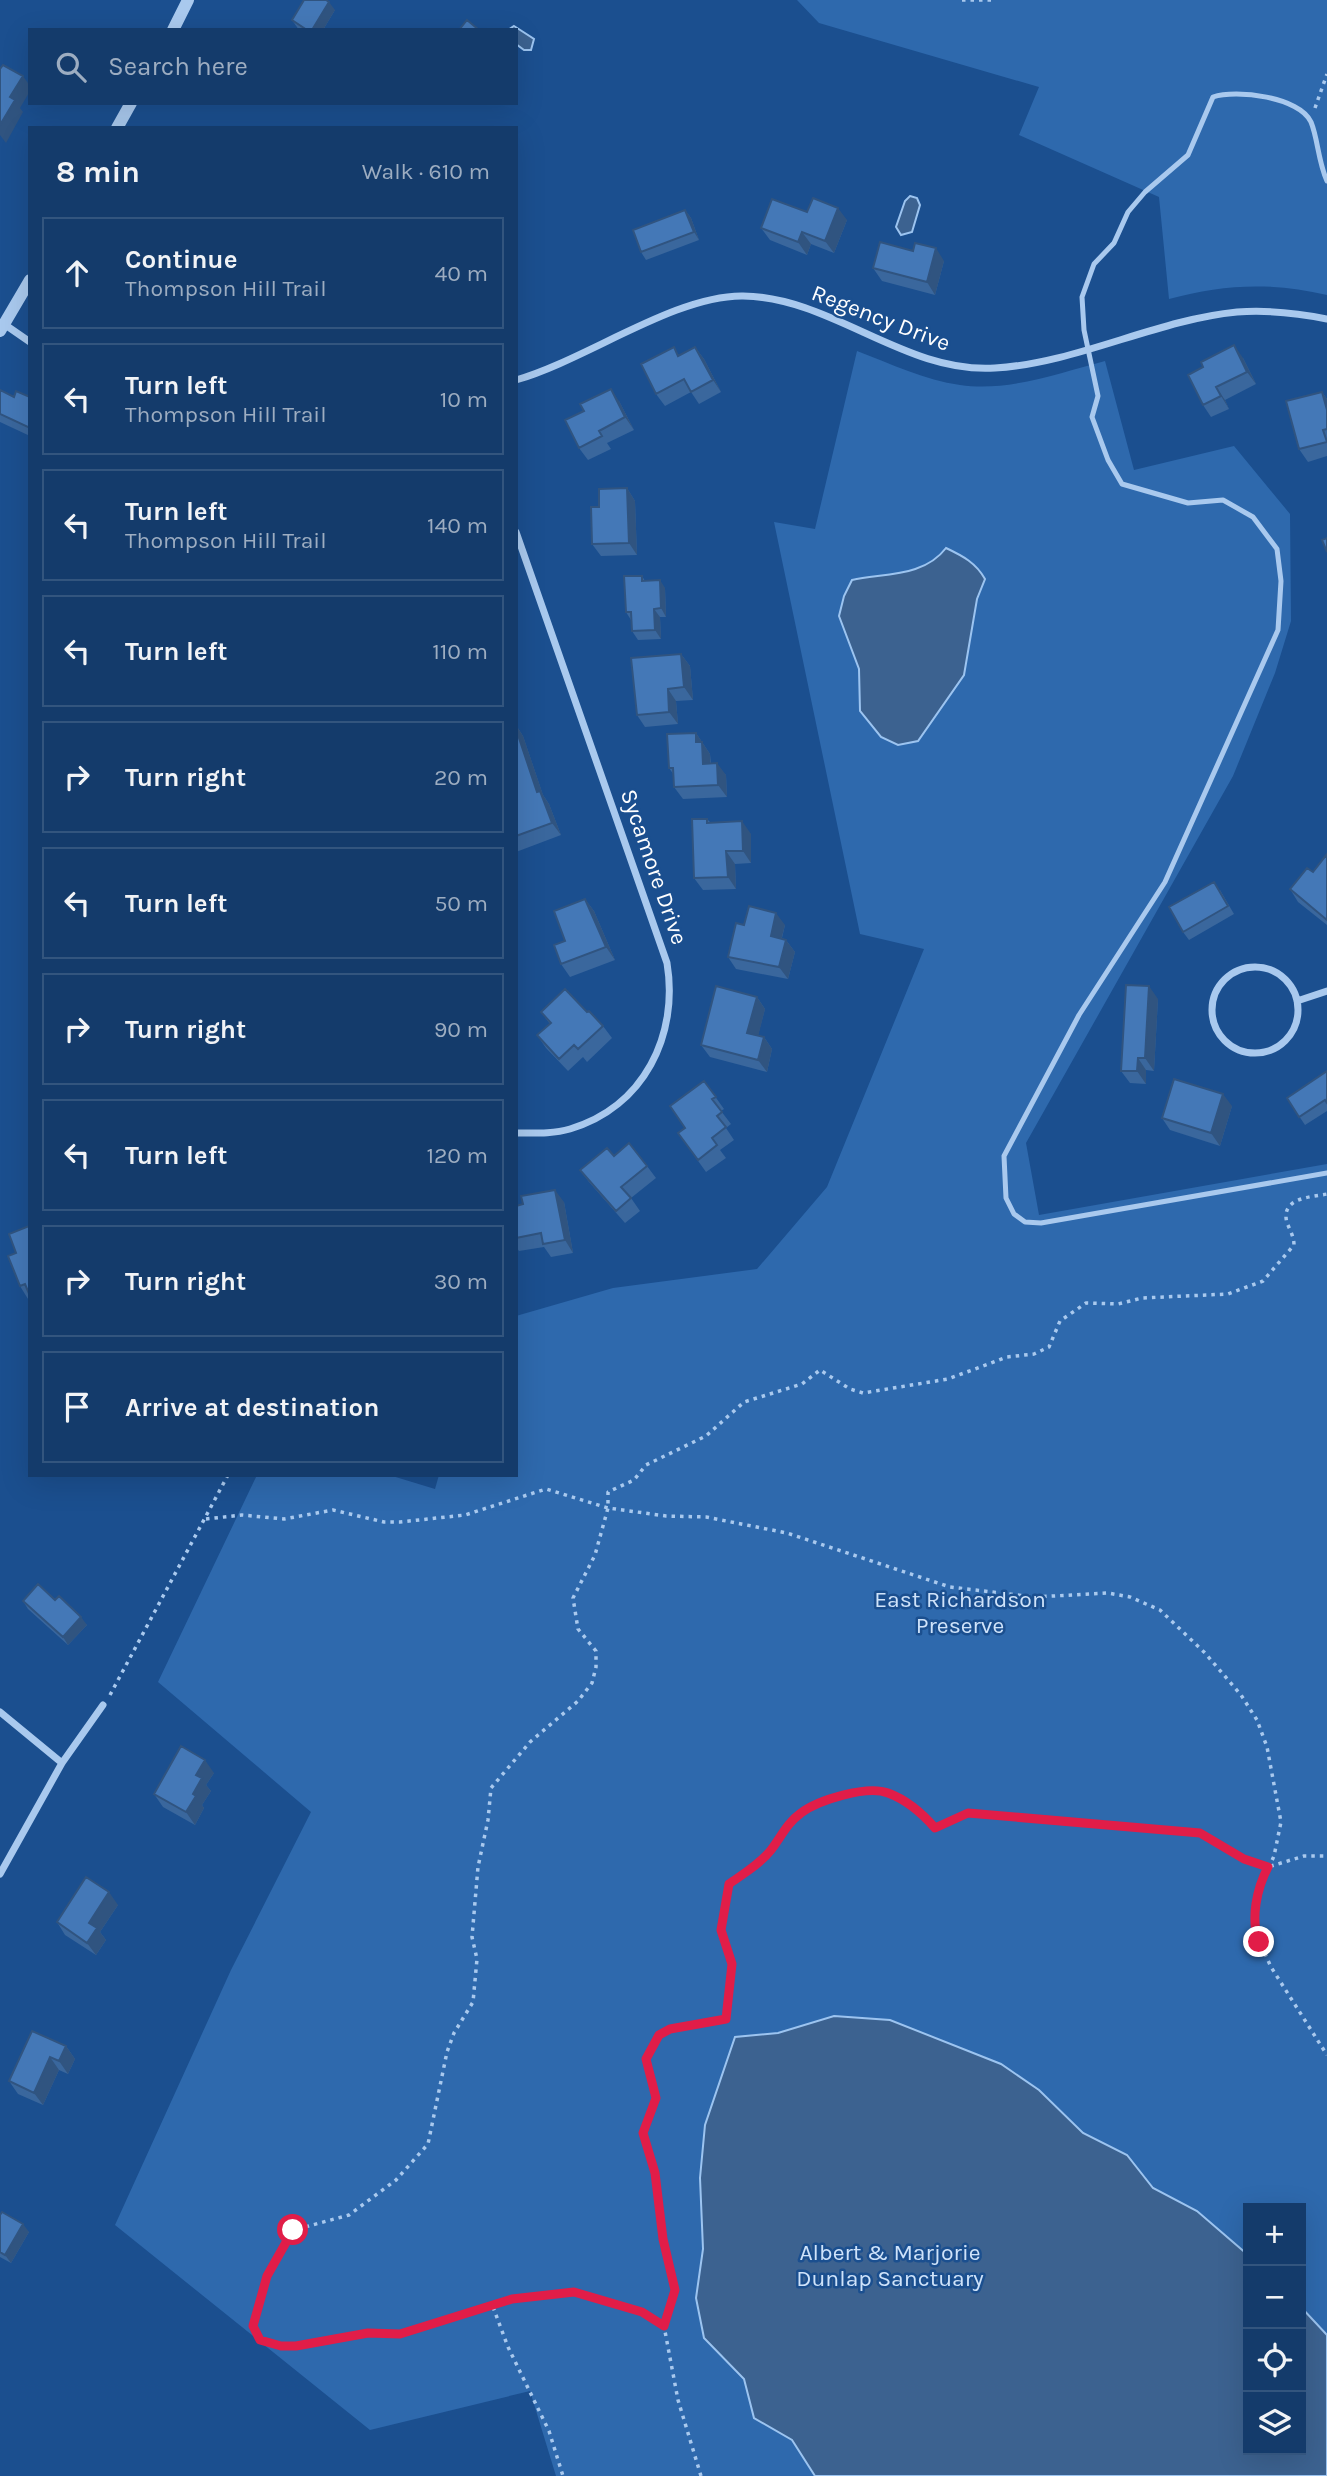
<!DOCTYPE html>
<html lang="en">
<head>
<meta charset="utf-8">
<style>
  :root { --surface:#143b6b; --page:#214673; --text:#f1f3f6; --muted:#9dadc1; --line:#33557e }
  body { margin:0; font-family:Karla,sans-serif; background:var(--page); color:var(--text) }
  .controls { position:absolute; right:21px; bottom:21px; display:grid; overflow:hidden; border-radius:0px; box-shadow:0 7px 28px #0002 }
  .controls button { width:63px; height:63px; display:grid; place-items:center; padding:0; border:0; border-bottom:2px solid var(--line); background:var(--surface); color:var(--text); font:35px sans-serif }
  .stop { position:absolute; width:21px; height:21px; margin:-16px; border:5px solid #e11d48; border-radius:50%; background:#fff }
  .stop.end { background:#e11d48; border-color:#fff; box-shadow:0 2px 7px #0008 }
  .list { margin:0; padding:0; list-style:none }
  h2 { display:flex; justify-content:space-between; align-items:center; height:91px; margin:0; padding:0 28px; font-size:30px }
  h2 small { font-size:23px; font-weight:400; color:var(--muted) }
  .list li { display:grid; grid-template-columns:46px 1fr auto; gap:21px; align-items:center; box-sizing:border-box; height:112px; margin:0 14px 14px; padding:0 14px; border:2px solid var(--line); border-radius:0px }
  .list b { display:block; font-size:26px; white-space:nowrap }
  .list p { margin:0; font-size:23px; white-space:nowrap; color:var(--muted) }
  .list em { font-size:23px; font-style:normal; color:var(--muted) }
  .icon { flex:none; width:38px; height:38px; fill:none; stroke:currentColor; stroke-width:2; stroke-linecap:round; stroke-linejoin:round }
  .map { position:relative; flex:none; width:1327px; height:2476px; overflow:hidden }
  .search { position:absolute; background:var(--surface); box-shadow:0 7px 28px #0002; left:28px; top:28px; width:490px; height:77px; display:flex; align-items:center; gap:18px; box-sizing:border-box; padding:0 24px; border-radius:0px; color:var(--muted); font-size:26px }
  .panel { position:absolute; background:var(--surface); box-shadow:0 7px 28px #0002; left:28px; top:126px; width:490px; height:1351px; border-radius:0px }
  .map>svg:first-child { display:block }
  .green { fill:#2e69ad; fill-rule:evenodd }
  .water { fill:#3c6290; stroke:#9cc4f0; stroke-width:2 }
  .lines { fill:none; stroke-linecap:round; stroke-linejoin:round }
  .path { stroke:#a9c9ee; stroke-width:3.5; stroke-dasharray:3.5 5; stroke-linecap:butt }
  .service { stroke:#a9c9ee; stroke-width:5 }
  .minor { stroke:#a9c9ee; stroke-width:7 }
  .tertiary { stroke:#a9c9ee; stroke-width:12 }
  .wall { fill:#3a679d }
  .shaded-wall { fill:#305480 }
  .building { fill:#4478b7; stroke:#305480; stroke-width:2 }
  .route { stroke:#e11d48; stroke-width:9 }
  .labels { text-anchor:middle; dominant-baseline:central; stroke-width:5; stroke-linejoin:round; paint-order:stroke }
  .street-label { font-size:23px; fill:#fff; stroke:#1b4f8f }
  .park-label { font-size:23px; fill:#cfe3fa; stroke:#1b4f8f }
</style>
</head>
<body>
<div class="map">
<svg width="1327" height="2476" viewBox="0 0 1327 2476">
  <rect width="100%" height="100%" fill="#1b4f8f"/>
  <path class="green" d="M 797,0 L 1327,0 L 1327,295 C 1272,282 1223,284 1169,299 L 1159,197 L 1019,135 L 1039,87 L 819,23 Z
    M 857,351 C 891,364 925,380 960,385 C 1009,392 1059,373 1105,361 L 1134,470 L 1234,446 L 1290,514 L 1291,621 L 1275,673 L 1233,776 L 1026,1143 L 1039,1215 L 1327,1164 L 1327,2476 L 556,2476 L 530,2391 L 370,2430 L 115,2225 L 231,1970 L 311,1812 L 158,1682 L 257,1475 L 389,1475 L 435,1489 L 439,1475 L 516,1475 L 516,1316 L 613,1288 L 757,1269 L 827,1187 L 924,949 L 860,934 L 774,522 L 815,529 ZM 1248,2208 L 1301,2208 L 1301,2450 L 1248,2450 Z"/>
  <path class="water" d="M 514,26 L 534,39 L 531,50 L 524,50 L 516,44 L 516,30 L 508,30 Z
    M 910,196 L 917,198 L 920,205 L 912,232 L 901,235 L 896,227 L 905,201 Z
    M 946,548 C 963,556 976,563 985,579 L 977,599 L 964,675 L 918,741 L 898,745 L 881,737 L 860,711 L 859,669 L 839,616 L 844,596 L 852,580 C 885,573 924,577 946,548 Z
    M 834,2016 L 890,2020 L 1001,2064 L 1039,2090 L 1083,2133 L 1127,2155 L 1153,2188 L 1197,2211 L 1248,2255 L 1248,2450 L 1301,2450 L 1301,2307 L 1327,2335 L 1327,2476 L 815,2476 L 792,2440 L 754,2418 L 744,2379 L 704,2338 L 696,2298 L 703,2249 L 700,2178 L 705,2125 L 735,2037 L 778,2033 Z"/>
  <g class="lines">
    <path class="path" d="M 962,0 L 991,0
      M 1315,108 L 1327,74
      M 206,1519 L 242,1515 L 284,1519 L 333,1510 L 384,1522 L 400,1522 L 465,1515 L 546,1489 L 608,1508 L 666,1516 L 706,1517 L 787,1533 L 950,1587 L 1035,1597 L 1108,1593 L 1130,1597 L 1160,1610 L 1205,1653 L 1241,1695 L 1257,1720 L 1267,1747 L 1281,1822 L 1274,1856 L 1258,1892 L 1255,1932 L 1271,1967 L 1327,2055
      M 110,1695 L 228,1475
      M 493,2307 L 508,2347 L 549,2431 L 563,2476
      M 664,2326 L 642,2312 L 574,2292 L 512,2299 L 400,2334 L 368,2333 L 296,2346 L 281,2346 L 260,2340 L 252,2326 L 267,2276 L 294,2230 L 349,2215 L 396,2180 L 428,2144 L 447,2052 L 454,2033 L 473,2002 L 477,1959 L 472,1937 L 478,1867 L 488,1820 L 491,1788 L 530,1742 L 578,1701 L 592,1683 L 596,1667 L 596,1651 L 578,1629 L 573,1598 L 595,1555 L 608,1508 L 608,1492 L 634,1480 L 646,1465 L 706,1436 L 744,1402 L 802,1384 L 820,1370 L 850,1389 L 863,1393 L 948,1379 L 1007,1357 L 1034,1354 L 1049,1347 L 1060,1321 L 1086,1303 L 1118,1304 L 1142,1298 L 1228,1294 L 1263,1281 L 1294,1245 C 1294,1237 1290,1230 1287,1223 C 1280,1198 1310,1197 1327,1194
      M 701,2476 L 678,2400 L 664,2326 L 675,2290 L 663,2239 L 655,2173 L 643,2133 L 656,2098 L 646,2059 L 659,2035 L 670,2029 L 726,2019 L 732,1964 L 721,1930 L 728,1884 C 742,1874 760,1864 771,1850 C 781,1837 786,1823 801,1813 C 818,1800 867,1785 888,1793 C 907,1800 922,1813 935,1828 L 968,1813 L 1200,1833 L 1244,1859 L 1268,1867 L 1304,1856 L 1327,1856"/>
    <path class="service" d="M 1327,181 C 1318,161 1318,139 1311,122 C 1300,97 1236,89 1213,97 L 1188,155 L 1145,192 L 1128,212 L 1114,243 L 1094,264 L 1082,297 L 1084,330 L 1098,396 L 1092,417 L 1108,460 L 1122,484 L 1188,503 L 1223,500 L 1253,517 L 1277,549 L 1281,581 L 1278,630 L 1165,882 L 1079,1015 L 1004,1156 L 1006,1198 L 1014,1214 L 1025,1222 L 1041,1223 L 1327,1173"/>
    <path class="minor" d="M 4,324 L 30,342
      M 516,380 C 586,360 675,295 743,296 C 832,297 905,374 995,368 C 1078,363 1155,320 1237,312 C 1267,310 1298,313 1327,319
      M 516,532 L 667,963 C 679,1035 644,1107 570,1129 C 553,1134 534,1133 516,1133
      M1212 1010a43 43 0 1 1 86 0a43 43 0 1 1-86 0Z
      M 1297,1001 L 1327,991
      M 0,1712 L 62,1763
      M 0,1874 L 62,1763 L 103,1705"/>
    <path class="tertiary" d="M 173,30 L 188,0
      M 117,128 L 131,103
      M 0,331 L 30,280"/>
  </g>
  <path class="wall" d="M 335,10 L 323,30 L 299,30 L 292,20 Z
    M 685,210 L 691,218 L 699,240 L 646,260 L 641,252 Z
    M 807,212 L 847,220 L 834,253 L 811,244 L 807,255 L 770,240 L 761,228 Z
    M 944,261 L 935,295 L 882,281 L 873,268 Z
    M 695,347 L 704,359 L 721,392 L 699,404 L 691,392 L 665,406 L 656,394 L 679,355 Z
    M 1243,358 L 1256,384 L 1225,400 L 1229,409 L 1211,417 L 1203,405 L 1188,375 Z
    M 0,390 L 14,397 L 30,397 L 30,436 L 0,422 Z
    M 1322,392 L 1327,399 L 1327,456 L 1308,462 L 1299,449 Z
    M 619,401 L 634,430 L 607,443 L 611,449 L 588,460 L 579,448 Z
    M 627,488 L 635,501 L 637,555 L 601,556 L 592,544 Z
    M 642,576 L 645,581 L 665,588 L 666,617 L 660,617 L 661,639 L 638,640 L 632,631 L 631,620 L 626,612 Z
    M 681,654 L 690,666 L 693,700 L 676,701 L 678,724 L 645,727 L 637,715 Z
    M 516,725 L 523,736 L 543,795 L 549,804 L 561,835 L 516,852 Z
    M 696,733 L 710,754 L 711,763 L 726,775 L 727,797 L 683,799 L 674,787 L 674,775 L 669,768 Z
    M 707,819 L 710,822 L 751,834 L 751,863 L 735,864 L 736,889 L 703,890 L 694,878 Z
    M 1327,854 L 1327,925 L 1298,902 L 1290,889 L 1313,872 Z
    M 1220,890 L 1234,914 L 1189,940 L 1183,932 Z
    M 585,899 L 594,911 L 615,960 L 570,977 L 561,964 L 565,941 Z
    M 744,925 L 785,925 L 782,938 L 786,940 L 795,952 L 788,979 L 736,969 L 728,957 Z
    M 757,997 L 765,1009 L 758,1035 L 764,1037 L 772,1049 L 767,1072 L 710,1057 L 701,1045 Z
    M 1158,999 L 1154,1071 L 1146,1070 L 1146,1084 L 1130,1083 L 1121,1071 Z
    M 541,1012 L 587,1012 L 603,1026 L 612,1038 L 587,1062 L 583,1057 L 568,1071 L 546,1048 L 537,1035 L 550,1024 Z
    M 1327,1071 L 1327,1111 L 1305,1125 L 1287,1098 Z
    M 704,1081 L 724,1109 L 721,1111 L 731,1124 L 726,1128 L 734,1140 L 720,1150 L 726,1158 L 706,1172 L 678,1133 L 685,1128 Z
    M 1232,1106 L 1220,1146 L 1170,1130 L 1162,1118 Z
    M 647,1166 L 656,1178 L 631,1198 L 640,1211 L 625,1223 L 589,1182 L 580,1170 Z
    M 564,1202 L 573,1253 L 551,1257 L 544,1247 L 519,1251 L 516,1247 L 516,1206 Z
    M 30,1227 L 30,1298 L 28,1299 L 20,1286 L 16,1253 Z
    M 55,1600 L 87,1625 L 68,1645 L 28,1609 L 23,1601 Z
    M 214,1773 L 206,1785 L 211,1791 L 202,1805 L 204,1808 L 195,1825 L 163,1807 L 154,1794 Z
    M 118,1905 L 100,1932 L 106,1940 L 96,1955 L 65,1935 L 57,1922 Z
    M 66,2046 L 75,2059 L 68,2074 L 59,2070 L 43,2105 L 18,2094 L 9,2081 Z
    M 0,2215 L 29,2232 L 11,2263 L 0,2257 Z"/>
  <path class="shaded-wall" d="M 329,2 L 335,10 L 323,30 L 312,30 Z
    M 23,76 L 30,86 L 30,91 L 20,108 L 23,112 L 6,143 L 0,135 L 0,125 L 10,97 Z
    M 838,208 L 847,220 L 834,253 L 825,241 Z
    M 685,210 L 691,218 L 699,240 L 694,232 Z
    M 802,232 L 811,244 L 807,255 L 798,242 Z
    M 936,248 L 944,261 L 935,295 L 927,282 Z
    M 1234,345 L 1243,358 L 1256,384 L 1247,372 Z
    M 695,347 L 704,359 L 721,392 L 713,380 Z
    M 1216,387 L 1225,400 L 1229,409 L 1221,396 Z
    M 611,389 L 619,401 L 634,430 L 625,417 Z
    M 1322,392 L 1327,399 L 1327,410 Z
    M 627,488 L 635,501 L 637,555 L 629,543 Z
    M 660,580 L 665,588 L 666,617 L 661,608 Z
    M 654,609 L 660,617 L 661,639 L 655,630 Z
    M 681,654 L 690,666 L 693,700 L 684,687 Z
    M 668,689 L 676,701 L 678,724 L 669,712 Z
    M 516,725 L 523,736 L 543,795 L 549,804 L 561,835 L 552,823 L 537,792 L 516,730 Z
    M 696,733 L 710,754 L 711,776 L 703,764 L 696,742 Z
    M 717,763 L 726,775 L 727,797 L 718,785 Z
    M 742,821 L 751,834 L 751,863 L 743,851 Z
    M 726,851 L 735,864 L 736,889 L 728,877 Z
    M 585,899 L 594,911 L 615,960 L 606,947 Z
    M 776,913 L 785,925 L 779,948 L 771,936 Z
    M 786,940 L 795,952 L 788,979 L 779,967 Z
    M 1149,986 L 1158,999 L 1154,1071 L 1145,1058 Z
    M 757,997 L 765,1009 L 756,1045 L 747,1033 Z
    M 764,1037 L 772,1049 L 767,1072 L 758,1060 Z
    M 1138,1058 L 1146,1070 L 1146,1084 L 1137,1071 Z
    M 1223,1094 L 1232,1106 L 1220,1146 L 1211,1133 Z
    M 555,1190 L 564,1202 L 573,1253 L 565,1240 Z
    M 81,1617 L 87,1625 L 68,1645 L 63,1637 Z
    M 205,1760 L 214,1773 L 206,1785 L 211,1791 L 202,1805 L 204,1808 L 195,1825 L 186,1812 L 193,1794 L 196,1775 Z
    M 109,1892 L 118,1905 L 100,1932 L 106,1940 L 96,1955 L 87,1943 L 89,1923 Z
    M 66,2046 L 75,2059 L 68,2074 L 59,2061 Z
    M 50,2057 L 59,2070 L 43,2105 L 34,2093 Z
    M 23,2224 L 29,2232 L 11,2263 L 5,2255 Z"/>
  <path class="building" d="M 304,0 L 326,0 L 329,2 L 312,30 L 307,30 L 292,20 Z
    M 467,20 L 479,30 L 459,30 Z
    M 3,65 L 23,76 L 10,97 L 15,100 L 0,125 L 0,69 Z
    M 813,198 L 838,208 L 825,241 L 802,232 L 798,242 L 761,228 L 772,199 L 807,212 Z
    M 685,210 L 694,232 L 641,252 L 633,230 Z
    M 880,242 L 913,251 L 915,243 L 936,248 L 927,282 L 873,268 Z
    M 1234,345 L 1247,372 L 1216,387 L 1221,396 L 1203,405 L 1188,375 L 1203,367 L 1201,362 Z
    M 674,347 L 678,356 L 695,347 L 713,380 L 691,392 L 684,379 L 656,394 L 641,364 Z
    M 611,389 L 625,417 L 599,431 L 602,436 L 579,448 L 565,420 L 584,411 L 580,404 Z
    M 0,390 L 14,397 L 16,391 L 30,397 L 30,428 L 0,414 Z
    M 1322,392 L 1327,410 L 1327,429 L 1323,430 L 1327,442 L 1299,449 L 1286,401 Z
    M 627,488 L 629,543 L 592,544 L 591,507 L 599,507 L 599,489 Z
    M 1327,538 L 1327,552 L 1322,540 Z
    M 624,576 L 642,576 L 642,581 L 660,580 L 661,608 L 654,609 L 655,630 L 632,631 L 631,612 L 626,612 Z
    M 681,654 L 684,687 L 668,689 L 669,712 L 637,715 L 631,658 Z
    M 516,729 L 537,792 L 540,791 L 552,823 L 516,836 Z
    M 696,733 L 696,742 L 702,742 L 703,764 L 717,763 L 718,785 L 674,787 L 673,768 L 669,768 L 667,734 Z
    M 692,819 L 707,819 L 707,823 L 742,821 L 743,851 L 726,851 L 728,877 L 694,878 Z
    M 1327,854 L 1327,920 L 1290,889 L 1307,868 L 1313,872 Z
    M 1214,882 L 1228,906 L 1183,932 L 1169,907 Z
    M 585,899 L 606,947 L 561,964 L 554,945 L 565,941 L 554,911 Z
    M 749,906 L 776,913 L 771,936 L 786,940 L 779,967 L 728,957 L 736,923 L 744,925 Z
    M 1126,985 L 1149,986 L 1145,1058 L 1138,1058 L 1137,1071 L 1121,1071 Z
    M 716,986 L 757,997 L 747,1033 L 764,1037 L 758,1060 L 701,1045 Z
    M 565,989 L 587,1012 L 589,1011 L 603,1026 L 578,1049 L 574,1045 L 559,1059 L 537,1035 L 551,1023 L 541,1012 Z
    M 1327,1071 L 1327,1103 L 1325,1100 L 1299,1117 L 1287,1098 Z
    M 1174,1079 L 1223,1094 L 1211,1133 L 1162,1118 Z
    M 704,1081 L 716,1097 L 712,1099 L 722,1112 L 717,1116 L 726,1127 L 712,1138 L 717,1145 L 698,1160 L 678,1133 L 685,1128 L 670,1106 Z
    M 629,1143 L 647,1166 L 621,1187 L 631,1198 L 616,1211 L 580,1170 L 607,1148 L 614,1156 Z
    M 555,1190 L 565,1240 L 543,1244 L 541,1233 L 516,1238 L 516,1206 L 523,1204 L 521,1196 Z
    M 29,1226 L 30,1228 L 30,1296 L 25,1284 L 20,1286 L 8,1256 L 16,1253 L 9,1234 Z
    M 38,1584 L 55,1600 L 59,1596 L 81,1617 L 63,1637 L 23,1601 Z
    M 181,1746 L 205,1760 L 196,1775 L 202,1778 L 193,1794 L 196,1796 L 186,1812 L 154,1794 Z
    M 86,1877 L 109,1892 L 89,1923 L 97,1928 L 87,1943 L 57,1922 Z
    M 32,2031 L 66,2046 L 59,2061 L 50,2057 L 34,2093 L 9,2081 Z
    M 2,2212 L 23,2224 L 5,2255 L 0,2252 L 0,2215 Z"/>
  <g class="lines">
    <path class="route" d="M 293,2230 L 267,2276 L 253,2326 L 260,2340 L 281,2346 L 296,2346 L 368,2333 L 400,2334 L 512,2299 L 574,2292 L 642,2312 L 664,2326 L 675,2290 L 663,2239 L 655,2173 L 643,2133 L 656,2098 L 646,2059 L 659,2035 L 670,2029 L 726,2019 L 732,1964 L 721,1930 L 729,1884 C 743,1874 760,1864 771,1850 C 781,1837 787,1823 801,1813 C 818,1800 867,1785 888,1793 C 907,1800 922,1813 935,1828 L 968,1813 L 1200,1833 L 1244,1859 L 1268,1867 C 1257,1888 1250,1919 1259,1942"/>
  </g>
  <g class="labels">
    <g class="street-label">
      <text transform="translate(881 318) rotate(21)">Regency Drive</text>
      <text transform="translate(654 867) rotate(71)">Sycamore Drive</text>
    </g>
    <g class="park-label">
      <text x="960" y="1599">East Richardson<tspan x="960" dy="26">Preserve</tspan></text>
      <text x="890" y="2252">Albert &amp; Marjorie<tspan x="890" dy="26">Dunlap Sanctuary</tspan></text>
    </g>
  </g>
</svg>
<div class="controls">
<button>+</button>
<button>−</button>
<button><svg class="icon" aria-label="locate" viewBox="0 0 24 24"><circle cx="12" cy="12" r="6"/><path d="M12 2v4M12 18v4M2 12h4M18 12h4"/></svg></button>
<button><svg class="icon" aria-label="layers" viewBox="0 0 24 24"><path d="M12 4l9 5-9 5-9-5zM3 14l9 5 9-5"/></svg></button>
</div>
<div class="stop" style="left:293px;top:2230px"></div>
<div class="stop end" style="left:1259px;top:1942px"></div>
<div class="search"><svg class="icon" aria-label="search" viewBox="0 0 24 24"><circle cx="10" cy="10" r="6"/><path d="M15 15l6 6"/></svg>Search here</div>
<section class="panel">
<h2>8 min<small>Walk · 610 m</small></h2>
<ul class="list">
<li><svg class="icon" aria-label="ahead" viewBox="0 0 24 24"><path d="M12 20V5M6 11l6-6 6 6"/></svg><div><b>Continue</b><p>Thompson Hill Trail</p></div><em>40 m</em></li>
<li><svg class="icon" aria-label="left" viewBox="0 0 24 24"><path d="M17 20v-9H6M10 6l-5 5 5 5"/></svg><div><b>Turn left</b><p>Thompson Hill Trail</p></div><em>10 m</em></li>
<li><svg class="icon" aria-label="left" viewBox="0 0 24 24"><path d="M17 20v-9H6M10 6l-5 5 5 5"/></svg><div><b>Turn left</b><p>Thompson Hill Trail</p></div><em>140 m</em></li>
<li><svg class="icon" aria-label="left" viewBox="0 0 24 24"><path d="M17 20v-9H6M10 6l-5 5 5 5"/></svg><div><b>Turn left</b></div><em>110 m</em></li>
<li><svg class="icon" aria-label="right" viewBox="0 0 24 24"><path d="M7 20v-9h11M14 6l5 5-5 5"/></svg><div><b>Turn right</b></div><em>20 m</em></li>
<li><svg class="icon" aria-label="left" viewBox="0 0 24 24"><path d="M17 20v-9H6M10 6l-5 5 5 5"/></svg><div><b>Turn left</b></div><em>50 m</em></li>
<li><svg class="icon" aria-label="right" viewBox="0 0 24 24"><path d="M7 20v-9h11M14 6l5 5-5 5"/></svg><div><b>Turn right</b></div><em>90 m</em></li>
<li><svg class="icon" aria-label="left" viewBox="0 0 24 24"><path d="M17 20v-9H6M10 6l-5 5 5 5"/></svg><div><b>Turn left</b></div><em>120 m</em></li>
<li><svg class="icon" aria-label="right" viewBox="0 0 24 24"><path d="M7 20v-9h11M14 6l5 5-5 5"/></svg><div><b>Turn right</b></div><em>30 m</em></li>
<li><svg class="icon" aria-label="arrive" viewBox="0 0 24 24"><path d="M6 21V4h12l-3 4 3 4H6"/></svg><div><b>Arrive at destination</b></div></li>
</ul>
</section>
</div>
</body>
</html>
